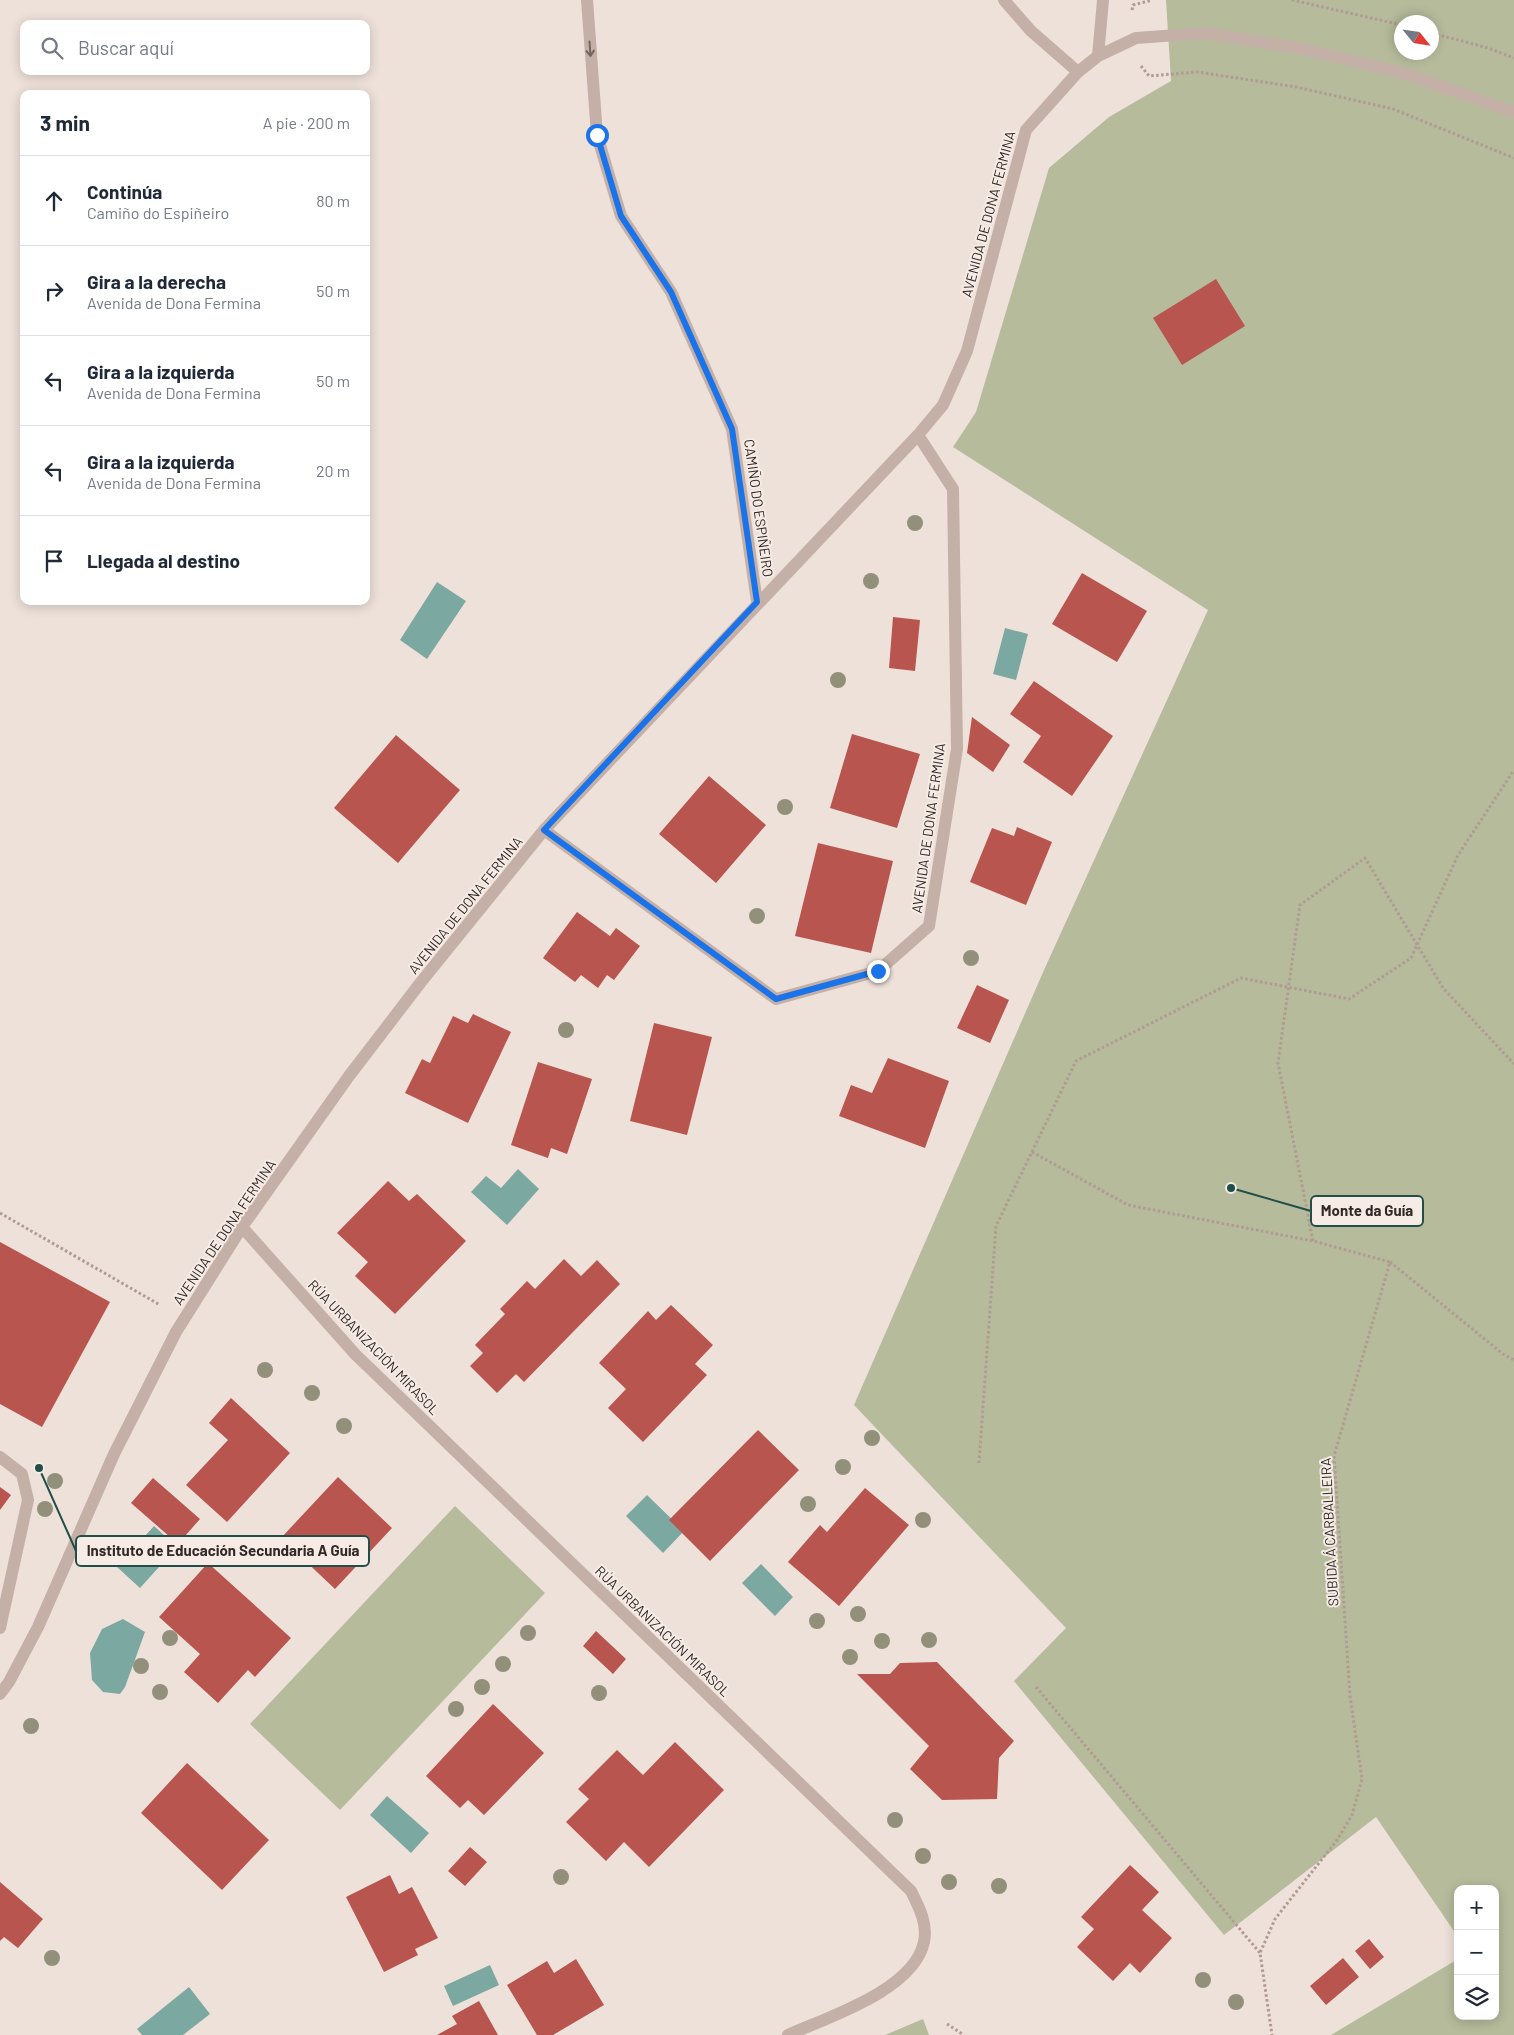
<!DOCTYPE html>
<html lang="es">
<head>
<meta charset="utf-8">
<style>
  :root { --surface:#fff; --page:#f2f2f3; --text:#1f2937; --muted:#747a83; --line:#e0e1e3 }
  body { margin:0; font-family:Barlow,sans-serif; background:var(--page); color:var(--text) }
  .controls { position:absolute; right:15px; bottom:15px; display:grid; overflow:hidden; border-radius:10px; box-shadow:0 2px 12px #0003 }
  .controls button { width:45px; height:45px; display:grid; place-items:center; padding:0; border:0; border-bottom:1px solid var(--line); background:var(--surface); color:var(--text); font:25px sans-serif }
  .compass { position:absolute; left:1394px; top:15px; width:45px; height:45px; border-radius:50%; background:var(--surface); box-shadow:0 2px 12px #0003; rotate:120deg }
  .stop { position:absolute; width:15px; height:15px; margin:-11px; border:4px solid #1a73e8; border-radius:50%; background:#fff }
  .stop.end { background:#1a73e8; border-color:#fff; box-shadow:0 1px 5px #0008 }
  .list { margin:0; padding:0; list-style:none }
  h2 { display:flex; justify-content:space-between; align-items:center; height:65px; margin:0; padding:0 20px; font-size:21px }
  h2 small { font-size:16px; font-weight:400; color:var(--muted) }
  .list li { display:grid; grid-template-columns:32px 1fr auto; gap:15px; align-items:center; box-sizing:border-box; height:90px; padding:0 20px; border-top:1px solid var(--line) }
  .list b { display:block; font-size:19px; white-space:nowrap }
  .list p { margin:0; font-size:16px; white-space:nowrap; color:var(--muted) }
  .list em { font-size:16px; font-style:normal; color:var(--muted) }
  .icon { flex:none; width:28px; height:28px; fill:none; stroke:currentColor; stroke-width:2; stroke-linecap:round; stroke-linejoin:round }
  .map { position:relative; flex:none; width:1514px; height:2035px; overflow:hidden }
  .search { position:absolute; background:var(--surface); box-shadow:0 2px 12px #0003; left:20px; top:20px; width:350px; height:55px; display:flex; align-items:center; gap:12px; box-sizing:border-box; padding:0 18px; border-radius:10px; color:var(--muted); font-size:19px }
  .panel { position:absolute; background:var(--surface); box-shadow:0 2px 12px #0003; left:20px; top:90px; width:350px; height:515px; border-radius:10px }
  .map>svg:first-child { display:block }
  .green { fill:#b6bb9c; fill-rule:evenodd }
  .water { fill:#7ca8a2 }
  .building { fill:#b8554e }
  .lines { fill:none; stroke-linecap:round; stroke-linejoin:round }
  .path { stroke:#b09a92; stroke-width:3; stroke-dasharray:2.5 2.5; stroke-linecap:butt }
  .minor { stroke:#c4b0a7; stroke-width:12 }
  .tree { fill:#92907b }
  .oneway { stroke:#746561 }
  .route { stroke:#1a73e8; stroke-width:6 }
  .labels { text-anchor:middle; dominant-baseline:central; stroke-width:4; stroke-linejoin:round; paint-order:stroke }
  .street-label { font-size:14px; fill:#322827; stroke:#f6ece5 }
  .leader { fill:none; stroke:#214e49; stroke-width:2 }
  .callout-dot { fill:#214e49; stroke:#f6ece5; stroke-width:2 }
  .callout { fill:#f6ece5; stroke:#214e49; stroke-width:2 }
  .callout-label { font-size:15px; text-anchor:middle; font-weight:bold; fill:#322827 }
</style>
</head>
<body>
<div class="map">
<svg width="1514" height="2035" viewBox="0 0 1514 2035">
  <rect width="100%" height="100%" fill="#eee1da"/>
  <path class="green" d="M 1166,0 L 1514,0 L 1514,2035 L 1331,2035 L 1458,1959 L 1458,2016 L 1495,2016 L 1495,1889 L 1458,1889 L 1458,1937 L 1376,1817 L 1224,1935 L 1014,1681 L 1066,1628 L 854,1405 L 1044,970 L 1208,610 L 953,447 L 976,412 L 1049,168 L 1109,117 L 1171,81 ZM 1402,22 L 1432,22 L 1432,52 L 1402,52 Z
    M 455,1506 L 545,1593 L 340,1810 L 250,1724 Z
    M 923,2019 L 929,2035 L 885,2035 Z"/>
  <path class="water" d="M 437,582 L 466,601 L 427,659 L 400,640 Z
    M 1005,628 L 1028,634 L 1016,680 L 993,674 Z
    M 518,1169 L 539,1189 L 507,1225 L 471,1192 L 486,1176 L 501,1188 Z
    M 647,1495 L 684,1531 L 663,1553 L 626,1516 Z
    M 154,1526 L 177,1547 L 140,1588 L 117,1567 Z
    M 761,1564 L 793,1597 L 775,1616 L 742,1583 Z
    M 123,1619 L 145,1632 L 125,1687 L 120,1694 L 103,1692 L 92,1680 L 90,1653 L 102,1629 Z
    M 387,1796 L 429,1833 L 411,1853 L 370,1815 Z
    M 490,1965 L 499,1985 L 453,2006 L 444,1986 Z
    M 189,1987 L 210,2014 L 183,2035 L 142,2035 L 137,2029 Z"/>
  <path class="building" d="M 1216,279 L 1245,326 L 1182,365 L 1153,318 Z
    M 1082,573 L 1147,611 L 1117,662 L 1052,624 Z
    M 893,617 L 920,620 L 915,671 L 889,668 Z
    M 1034,681 L 1113,736 L 1072,796 L 1023,762 L 1041,736 L 1010,714 Z
    M 972,717 L 1010,745 L 993,772 L 967,753 Z
    M 852,734 L 920,754 L 897,828 L 830,808 Z
    M 396,735 L 460,790 L 398,863 L 334,808 Z
    M 709,776 L 766,825 L 716,883 L 659,834 Z
    M 1017,827 L 1052,842 L 1026,905 L 970,882 L 992,828 L 1014,836 Z
    M 818,843 L 893,861 L 871,953 L 795,936 Z
    M 577,912 L 610,936 L 616,928 L 640,946 L 614,980 L 607,975 L 598,988 L 581,975 L 575,982 L 543,958 Z
    M 977,985 L 1009,1000 L 990,1043 L 957,1028 Z
    M 473,1014 L 511,1032 L 468,1123 L 405,1093 L 422,1059 L 430,1063 L 453,1016 L 468,1023 Z
    M 654,1023 L 712,1037 L 687,1135 L 630,1121 Z
    M 888,1058 L 949,1081 L 925,1148 L 839,1116 L 851,1085 L 872,1093 Z
    M 538,1062 L 592,1079 L 567,1154 L 551,1148 L 548,1158 L 511,1145 Z
    M 388,1181 L 409,1201 L 417,1194 L 466,1241 L 395,1314 L 355,1276 L 368,1262 L 337,1233 Z
    M 0,1242 L 110,1302 L 42,1427 L 0,1404 Z
    M 564,1259 L 581,1276 L 597,1260 L 620,1284 L 524,1382 L 516,1374 L 497,1393 L 470,1366 L 483,1353 L 475,1345 L 505,1314 L 500,1309 L 527,1281 L 535,1289 Z
    M 671,1305 L 713,1345 L 695,1364 L 707,1375 L 643,1442 L 608,1408 L 626,1389 L 599,1363 L 648,1311 L 656,1320 Z
    M 231,1398 L 290,1453 L 227,1522 L 186,1485 L 228,1440 L 209,1423 Z
    M 758,1430 L 799,1470 L 710,1561 L 669,1520 Z
    M 338,1477 L 392,1528 L 335,1589 L 281,1538 Z
    M 153,1478 L 200,1519 L 178,1544 L 131,1503 Z
    M 0,1487 L 11,1495 L 0,1510 Z
    M 865,1488 L 909,1525 L 839,1606 L 788,1562 L 820,1525 L 827,1532 Z
    M 208,1563 L 291,1638 L 255,1677 L 248,1670 L 218,1703 L 184,1672 L 200,1654 L 159,1617 Z
    M 596,1631 L 626,1659 L 613,1674 L 583,1646 Z
    M 937,1662 L 1014,1741 L 999,1758 L 997,1799 L 942,1800 L 910,1769 L 929,1746 L 857,1674 L 890,1674 L 900,1663 Z
    M 493,1704 L 544,1753 L 484,1815 L 468,1800 L 460,1808 L 426,1776 Z
    M 675,1742 L 724,1790 L 649,1867 L 624,1842 L 606,1861 L 566,1822 L 589,1799 L 578,1789 L 617,1750 L 643,1775 Z
    M 187,1763 L 269,1840 L 222,1890 L 141,1813 Z
    M 470,1847 L 487,1862 L 465,1886 L 448,1871 Z
    M 1130,1865 L 1159,1892 L 1142,1910 L 1172,1938 L 1140,1973 L 1130,1963 L 1113,1981 L 1077,1947 L 1094,1929 L 1081,1917 Z
    M 390,1875 L 399,1894 L 412,1887 L 438,1938 L 415,1949 L 418,1955 L 384,1972 L 346,1897 Z
    M 0,1882 L 43,1919 L 18,1948 L 4,1937 L 0,1941 Z
    M 1369,1939 L 1384,1957 L 1370,1969 L 1355,1951 Z
    M 1343,1958 L 1359,1977 L 1326,2005 L 1310,1986 Z
    M 576,1959 L 604,2005 L 553,2035 L 537,2035 L 507,1985 L 547,1961 L 554,1973 Z
    M 479,2001 L 498,2035 L 437,2035 L 457,2024 L 452,2016 Z"/>
  <g class="lines">
    <path class="path" d="M 1292,0 L 1402,25
      M 1132,10 L 1133,5 L 1152,0
      M 1432,33 L 1488,48 L 1514,58
      M 1141,66 L 1149,76 L 1197,72 L 1296,87 L 1393,109 L 1514,158
      M 1032,1152 L 1128,1205 L 1313,1241 L 1390,1262 L 1334,1456 L 1350,1696 L 1362,1779 L 1352,1815 L 1337,1840 L 1275,1919 L 1260,1953 L 1272,2035
      M 0,1213 L 160,1305
      M 1313,1241 L 1278,1063 L 1300,905 L 1365,858 L 1443,988 L 1514,1064
      M 1390,1262 L 1503,1354 L 1514,1360
      M 979,1463 L 996,1226 L 1076,1061 L 1241,978 L 1349,999 L 1411,958 L 1458,855 L 1514,770
      M 1036,1687 L 1260,1953
      M 947,2024 L 964,2035"/>
    <path class="minor" d="M 587,0 L 597,135 L 621,216 L 671,292 L 732,429 L 757,602
      M 1004,0 L 1031,31 L 1078,72
      M 1098,56 L 1103,0
      M 544,830 L 776,999 L 878,971 L 929,926 L 957,749 L 953,489 L 918,435
      M 242,1227 L 355,1354 L 911,1891 C 919,1907 928,1924 924,1942 C 914,1990 828,2017 788,2035
      M 0,1457 L 22,1474 L 28,1500 L 0,1628
      M 0,1694 L 9,1682 L 38,1627 L 114,1454 L 176,1332 L 242,1227 L 349,1076 L 421,982 L 544,830 L 918,435 L 943,405 L 967,351 L 1026,130 L 1078,72 L 1098,56 L 1136,38 L 1205,33 L 1304,49 L 1406,74 L 1514,112"/>
  </g>
  <g class="tree">
    <circle cx="915" cy="523" r="8"/>
    <circle cx="871" cy="581" r="8"/>
    <circle cx="838" cy="680" r="8"/>
    <circle cx="785" cy="807" r="8"/>
    <circle cx="757" cy="916" r="8"/>
    <circle cx="971" cy="958" r="8"/>
    <circle cx="566" cy="1030" r="8"/>
    <circle cx="265" cy="1370" r="8"/>
    <circle cx="312" cy="1393" r="8"/>
    <circle cx="344" cy="1426" r="8"/>
    <circle cx="872" cy="1438" r="8"/>
    <circle cx="843" cy="1467" r="8"/>
    <circle cx="55" cy="1481" r="8"/>
    <circle cx="808" cy="1504" r="8"/>
    <circle cx="45" cy="1509" r="8"/>
    <circle cx="923" cy="1520" r="8"/>
    <circle cx="858" cy="1614" r="8"/>
    <circle cx="817" cy="1621" r="8"/>
    <circle cx="528" cy="1633" r="8"/>
    <circle cx="170" cy="1638" r="8"/>
    <circle cx="929" cy="1640" r="8"/>
    <circle cx="882" cy="1641" r="8"/>
    <circle cx="850" cy="1657" r="8"/>
    <circle cx="503" cy="1664" r="8"/>
    <circle cx="141" cy="1666" r="8"/>
    <circle cx="482" cy="1687" r="8"/>
    <circle cx="160" cy="1692" r="8"/>
    <circle cx="599" cy="1693" r="8"/>
    <circle cx="456" cy="1709" r="8"/>
    <circle cx="31" cy="1726" r="8"/>
    <circle cx="895" cy="1820" r="8"/>
    <circle cx="923" cy="1856" r="8"/>
    <circle cx="561" cy="1877" r="8"/>
    <circle cx="949" cy="1882" r="8"/>
    <circle cx="999" cy="1886" r="8"/>
    <circle cx="52" cy="1958" r="8"/>
    <circle cx="1203" cy="1980" r="8"/>
    <circle cx="1236" cy="2002" r="8"/>
  </g>
  <defs><path id="oneway-shaft" d="M-6 0H5M1.5-3L5.5 0L1.5 3" fill="none" stroke-width="1.6" stroke-linecap="round" stroke-linejoin="round" transform="scale(1.25)"/></defs>
  <use class="oneway" href="#oneway-shaft" transform="translate(590 49) rotate(86)"/>
  <g class="lines">
    <path class="route" d="M 597,135 L 621,216 L 671,292 L 732,429 L 757,602 L 544,830 L 776,999 L 878,971"/>
  </g>
  <g class="labels">
    <g class="street-label">
      <text transform="translate(988 214) rotate(-75)">AVENIDA DE DONA FERMINA</text>
      <text transform="translate(759 508) rotate(82)">CAMIÑO DO ESPIÑEIRO</text>
      <text transform="translate(928 828) rotate(-82)">AVENIDA DE DONA FERMINA</text>
      <text transform="translate(465 905) rotate(-51)">AVENIDA DE DONA FERMINA</text>
      <text transform="translate(224 1232) rotate(-56)">AVENIDA DE DONA FERMINA</text>
      <text transform="translate(374 1347) rotate(46)">RÚA URBANIZACIÓN MIRASOL</text>
      <text transform="translate(1329 1532) rotate(-93)">SUBIDA Á CARBALLEIRA</text>
      <text transform="translate(663 1631) rotate(44)">RÚA URBANIZACIÓN MIRASOL</text>
    </g>
  </g>
  <path class="leader" d="M1231 1188L1311 1211M39 1468L76 1551"/>
  <g class="callout-dot">
    <circle cx="1231" cy="1188" r="5"/>
    <circle cx="39" cy="1468" r="5"/>
  </g>
  <g class="callout">
    <rect x="1311" y="1196" width="112" height="30" rx="5"/>
    <rect x="76" y="1536" width="293" height="30" rx="5"/>
  </g>
  <g class="callout-label">
    <text x="1367" y="1216">Monte da Guía</text>
    <text x="223" y="1556">Instituto de Educación Secundaria A Guía</text>
  </g>
</svg>
<div class="controls">
<button>+</button>
<button>−</button>
<button><svg class="icon" aria-label="layers" viewBox="0 0 24 24"><path d="M12 4l9 5-9 5-9-5zM3 14l9 5 9-5"/></svg></button>
</div>
<svg class="compass" viewBox="-18 -18 36 36"><path d="M0-13l5 13h-10z" fill="#e53935"/><path d="M0 13l5-13h-10z" fill="#747a83"/></svg>
<div class="stop" style="left:597px;top:135px"></div>
<div class="stop end" style="left:878px;top:971px"></div>
<div class="search"><svg class="icon" aria-label="search" viewBox="0 0 24 24"><circle cx="10" cy="10" r="6"/><path d="M15 15l6 6"/></svg>Buscar aquí</div>
<section class="panel">
<h2>3 min<small>A pie · 200 m</small></h2>
<ul class="list">
<li><svg class="icon" aria-label="ahead" viewBox="0 0 24 24"><path d="M12 20V5M6 11l6-6 6 6"/></svg><div><b>Continúa</b><p>Camiño do Espiñeiro</p></div><em>80 m</em></li>
<li><svg class="icon" aria-label="right" viewBox="0 0 24 24"><path d="M7 20v-9h11M14 6l5 5-5 5"/></svg><div><b>Gira a la derecha</b><p>Avenida de Dona Fermina</p></div><em>50 m</em></li>
<li><svg class="icon" aria-label="left" viewBox="0 0 24 24"><path d="M17 20v-9H6M10 6l-5 5 5 5"/></svg><div><b>Gira a la izquierda</b><p>Avenida de Dona Fermina</p></div><em>50 m</em></li>
<li><svg class="icon" aria-label="left" viewBox="0 0 24 24"><path d="M17 20v-9H6M10 6l-5 5 5 5"/></svg><div><b>Gira a la izquierda</b><p>Avenida de Dona Fermina</p></div><em>20 m</em></li>
<li><svg class="icon" aria-label="arrive" viewBox="0 0 24 24"><path d="M6 21V4h12l-3 4 3 4H6"/></svg><div><b>Llegada al destino</b></div></li>
</ul>
</section>
</div>
</body>
</html>
